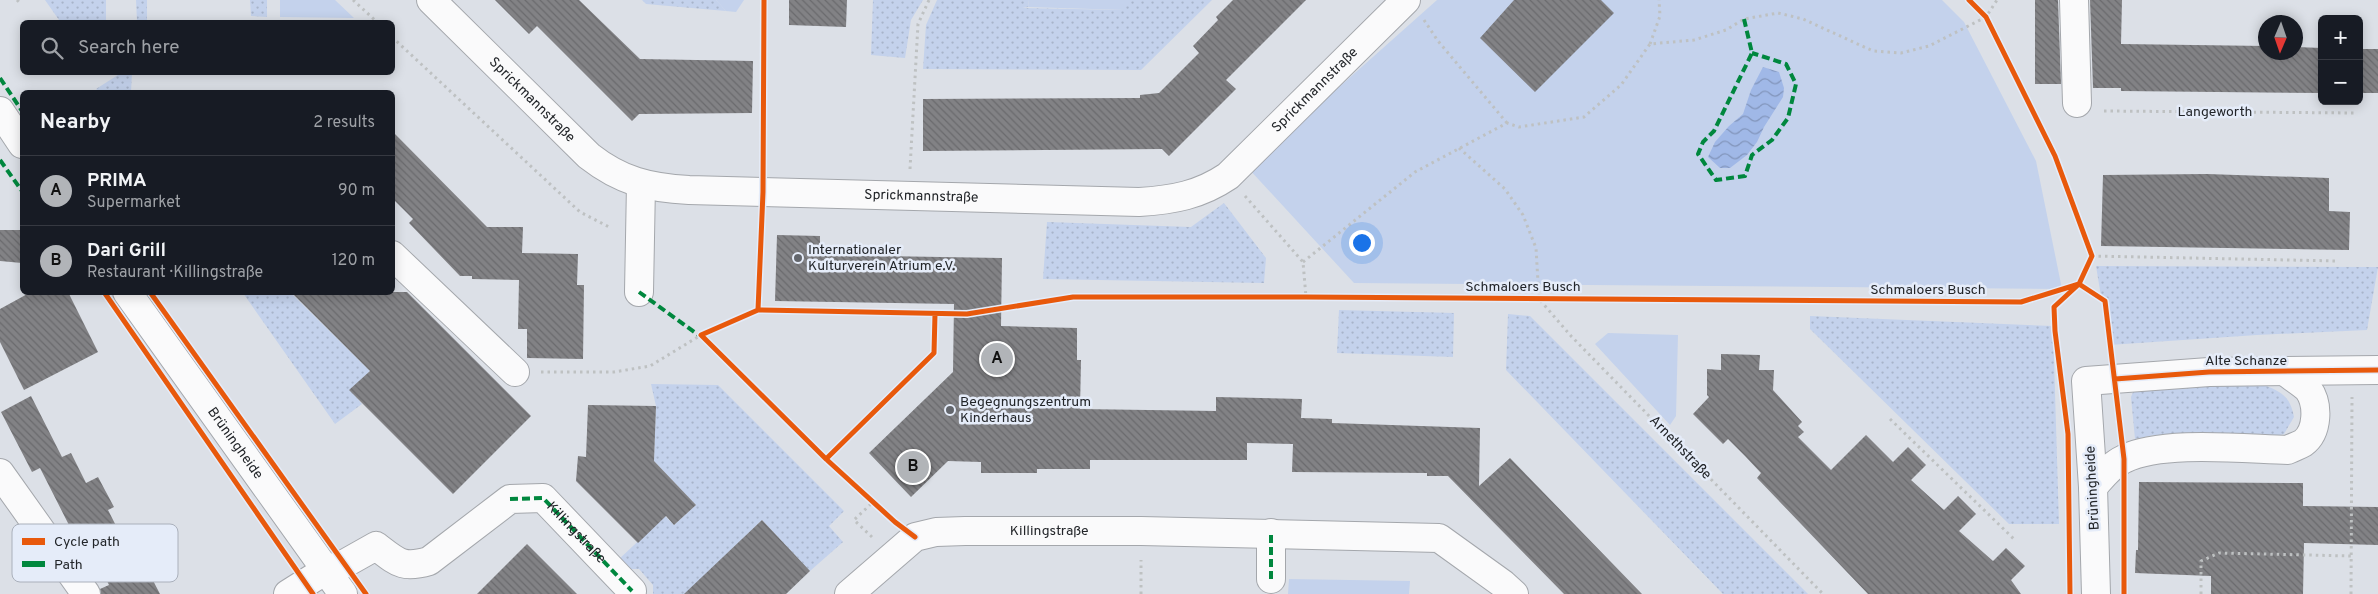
<!DOCTYPE html>
<html lang="en">
<head>
<meta charset="utf-8">
<style>
  :root { --surface:#171b24; --page:#20242c; --text:#f1f3f6; --muted:#9ea1a6; --line:#363941; --accent:#b1b4b8 }
  body { margin:0; font-family:Overpass,sans-serif; background:var(--page); color:var(--text) }
  .controls { position:absolute; right:15px; top:15px; display:grid; overflow:hidden; border-radius:8px; box-shadow:0 2px 12px #0003 }
  .controls button { width:45px; height:45px; display:grid; place-items:center; padding:0; border:0; border-bottom:1px solid var(--line); background:var(--surface); color:var(--text); font:25px sans-serif }
  .compass { position:absolute; left:2258px; top:15px; width:45px; height:45px; border-radius:50%; background:var(--surface); box-shadow:0 2px 12px #0003; rotate:182deg }
  .you { position:absolute; left:1361px; top:242px; width:18px; height:18px; margin:-12px; border:4px solid #fff; border-radius:50%; background:#1a73e8; box-shadow:0 0 0 8px #1a73e833 }
  .badge { display:grid; place-items:center; width:32px; height:32px; border-radius:50%; background:var(--accent); color:#111; font-size:16px; font-weight:700 }
  .pin { position:absolute; translate:-50% -50%; border:2px solid #fff; box-shadow:0 1px 5px #0006 }
  .list { margin:0; padding:0; list-style:none }
  h2 { display:flex; justify-content:space-between; align-items:center; height:65px; margin:0; padding:0 20px; font-size:21px }
  h2 small { font-size:16px; font-weight:400; color:var(--muted) }
  .list li { display:grid; grid-template-columns:32px 1fr auto; gap:15px; align-items:center; box-sizing:border-box; height:70px; padding:0 20px; border-top:1px solid var(--line) }
  .list b { display:block; font-size:19px; white-space:nowrap }
  .list p { margin:0; font-size:16px; white-space:nowrap; color:var(--muted) }
  .list em { font-size:16px; font-style:normal; color:var(--muted) }
  .icon { flex:none; width:28px; height:28px; fill:none; stroke:currentColor; stroke-width:2; stroke-linecap:round; stroke-linejoin:round }
  .map { position:relative; flex:none; width:2378px; height:594px; overflow:hidden }
  .search { position:absolute; background:var(--surface); box-shadow:0 2px 12px #0003; left:20px; top:20px; width:375px; height:55px; display:flex; align-items:center; gap:12px; box-sizing:border-box; padding:0 18px; border-radius:8px; color:var(--muted); font-size:19px }
  .panel { position:absolute; background:var(--surface); box-shadow:0 2px 12px #0003; left:20px; top:90px; width:375px; height:205px; border-radius:8px }
  .map>svg:first-child { display:block }
  .grass { fill:url(#grass-dots) }
  .park { fill:#c4d2ec }
  .water { fill:url(#water-waves) }
  .building { fill:url(#building-back-hatch) }
  .lines { fill:none; stroke-linecap:round; stroke-linejoin:round }
  .minor-casing { stroke:#a4a7ac; stroke-width:30 }
  .path { stroke:#bec1c2; stroke-width:3; stroke-dasharray:2.5 4; stroke-linecap:butt }
  .minor { stroke:#fafafb; stroke-width:28 }
  .quiet { stroke:#00873e; stroke-width:4; stroke-dasharray:8 4; stroke-linecap:butt }
  .cycleway-casing { stroke:#e5ecf9; stroke-width:8 }
  .cycleway { stroke:#e8590c; stroke-width:5 }
  .poi-dot { fill:#63666c; stroke:#e5ecf9; stroke-width:2 }
  .labels { text-anchor:middle; dominant-baseline:central; stroke-width:5; stroke-linejoin:round; paint-order:stroke }
  .street-label { font-size:14px; fill:#222529; stroke:#e5ecf9 }
  .poi-label { font-size:14px; fill:#222529; stroke:#e5ecf9; text-anchor:start }
  .key { fill:#e5ecf9; stroke:#aab0bb; stroke-width:1 }
  .key-label { font-size:14px; fill:#222529 }
</style>
</head>
<body>
<div class="map">
<svg width="2378" height="594" viewBox="0 0 2378 594">
  <defs>
    <pattern id="grass-dots" width="8" height="8" patternUnits="userSpaceOnUse" patternTransform="scale(1.25)"><rect width="8" height="8" fill="#c4d2ec"/><path d="M2 2h.1M6 6h.1" fill="none" stroke="#a8b4ca" stroke-width="1.8" stroke-linecap="round"/></pattern>
    <pattern id="water-waves" width="16" height="10" patternUnits="userSpaceOnUse" patternTransform="scale(1.25)"><rect width="16" height="10" fill="#a0b8e7"/><path d="M0 5q4-4 8 0t8 0" fill="none" stroke="#8295bb"/></pattern>
    <pattern id="building-back-hatch" width="6" height="6" patternUnits="userSpaceOnUse" patternTransform="scale(1.25)"><rect width="6" height="6" fill="#828285"/><path d="M-1 5l2 2M0 0l6 6M5-1l2 2" fill="none" stroke="#6a6a6d"/></pattern>
  </defs>
  <rect width="100%" height="100%" fill="#dce0e7"/>
  <path class="grass" d="M 45,0 L 106,0 L 106,21 L 59,20 Z
    M 136,0 L 147,0 L 147,22 L 137,21 Z
    M 250,0 L 267,0 L 267,17 L 251,16 Z
    M 642,0 L 716,0 L 726,11 L 646,4 Z
    M 873,0 L 923,0 L 911,20 L 905,58 L 871,55 Z
    M 937,0 L 1029,0 L 1028,7 L 1022,8 L 1124,10 L 1124,0 L 1212,0 L 1141,70 L 923,69 L 926,25 Z
    M 121,73 L 132,73 L 131,92 L 100,92 L 96,89 Z
    M 1224,203 L 1266,258 L 1264,283 L 1043,279 L 1047,222 L 1191,227 Z
    M 2096,266 L 2378,267 L 2367,330 L 2257,335 L 2109,345 Z
    M 243,293 L 291,293 L 370,371 L 350,390 L 362,404 L 335,424 Z
    M 1339,310 L 1454,313 L 1453,357 L 1337,353 Z
    M 1508,314 L 1530,316 L 1808,594 L 1723,594 L 1506,370 Z
    M 1810,316 L 2053,326 L 2059,524 L 2009,524 L 1810,329 Z
    M 2259,383 C 2279,391 2290,394 2294,417 L 2284,434 L 2272,437 L 2154,435 L 2135,439 L 2131,397 L 2134,390 L 2142,386 Z
    M 651,384 L 718,385 L 844,511 L 829,526 L 843,542 L 810,571 L 762,520 L 685,594 L 653,594 L 653,585 L 639,569 L 624,569 L 617,561 L 665,516 L 674,525 L 696,505 L 654,461 L 656,406 Z"/>
  <path class="park" d="M 280,0 L 335,0 L 354,18 L 280,17 Z
    M 716,0 L 744,0 L 736,12 L 726,11 Z
    M 1029,0 L 1124,0 L 1124,10 L 1028,7 Z
    M 1437,0 L 1942,0 L 1964,22 L 2036,161 L 2062,289 L 1354,283 L 1248,168 Z
    M 1608,333 L 1678,335 L 1676,416 L 1670,425 L 1595,344 Z
    M 1289,579 L 1410,581 L 1409,594 L 1288,594 Z"/>
  <path class="water" d="M 1763,67 L 1779,72 L 1784,88 L 1783,97 L 1764,127 L 1757,142 L 1747,155 L 1730,168 L 1720,168 L 1708,157 L 1715,142 L 1729,126 L 1743,114 L 1751,90 Z"/>
  <path class="building" d="M 495,0 L 579,0 L 640,59 L 753,61 L 752,113 L 639,114 L 632,121 L 537,26 L 529,34 Z
    M 789,0 L 847,0 L 846,27 L 789,25 Z
    M 1233,0 L 1306,0 L 1226,80 L 1236,89 L 1169,156 L 1162,149 L 923,151 L 923,99 L 1140,98 L 1140,95 L 1159,93 L 1199,53 L 1193,46 L 1218,20 L 1216,17 Z
    M 1514,0 L 1601,0 L 1614,13 L 1535,92 L 1480,38 Z
    M 2035,0 L 2058,0 L 2061,84 L 2035,84 Z
    M 2090,0 L 2122,0 L 2121,44 L 2266,46 L 2266,52 L 2296,52 L 2296,47 L 2322,48 L 2322,93 L 2121,91 L 2121,88 L 2093,88 Z
    M 2359,49 L 2378,49 L 2378,93 L 2359,93 Z
    M 392,131 L 487,227 L 523,227 L 522,253 L 578,254 L 577,285 L 584,285 L 583,359 L 527,358 L 527,329 L 518,329 L 519,280 L 472,279 L 472,276 L 460,276 L 409,223 L 413,219 L 392,198 Z
    M 2207,174 L 2329,178 L 2329,211 L 2350,212 L 2349,250 L 2101,246 L 2103,175 Z
    M 0,230 L 22,230 L 22,263 L 0,261 Z
    M 777,235 L 820,236 L 820,255 L 1002,258 L 1001,326 L 1077,328 L 1077,360 L 1081,360 L 1080,409 L 1216,411 L 1216,397 L 1302,399 L 1301,418 L 1332,419 L 1332,423 L 1480,428 L 1479,486 L 1510,458 L 1642,594 L 1564,594 L 1448,476 L 1427,476 L 1427,473 L 1292,472 L 1293,444 L 1247,443 L 1247,460 L 1090,460 L 1090,469 L 1037,469 L 1037,473 L 981,473 L 981,462 L 948,461 L 911,497 L 869,453 L 953,372 L 954,304 L 775,301 Z
    M 31,292 L 68,292 L 98,352 L 24,390 L 0,342 L 0,309 Z
    M 291,292 L 407,292 L 531,416 L 453,494 L 349,390 L 370,371 Z
    M 1721,354 L 1760,355 L 1759,370 L 1774,370 L 1773,390 L 1802,422 L 1798,426 L 1804,432 L 1798,437 L 1831,470 L 1866,435 L 1893,462 L 1908,447 L 1926,465 L 1911,480 L 1944,510 L 1958,496 L 1976,514 L 1959,531 L 1993,561 L 2006,548 L 2025,566 L 2011,580 L 2021,594 L 1868,594 L 1757,478 L 1761,473 L 1745,456 L 1728,439 L 1723,444 L 1693,414 L 1709,397 L 1707,395 L 1707,369 L 1721,370 Z
    M 31,396 L 62,457 L 71,453 L 86,483 L 98,477 L 114,507 L 108,510 L 139,571 L 146,567 L 160,594 L 101,594 L 100,589 L 109,585 L 79,525 L 71,529 L 40,468 L 32,472 L 1,412 Z
    M 588,405 L 656,406 L 654,461 L 696,505 L 674,525 L 666,516 L 638,543 L 576,481 L 578,456 L 586,457 Z
    M 2139,482 L 2303,483 L 2303,506 L 2378,507 L 2378,545 L 2304,543 L 2303,594 L 2211,594 L 2211,576 L 2135,573 L 2136,550 L 2138,550 Z
    M 762,520 L 810,571 L 786,594 L 684,594 Z
    M 527,544 L 577,594 L 477,594 Z"/>
  <g class="lines">
    <g class="minor-casing">
      <g id="minor">
        <path id="s1" d="M 431,0 L 589,156 C 621,181 649,188 689,190 L 1139,202 C 1173,200 1200,195 1228,176 L 1406,0"/>
        <path d="M 2074,0 L 2077,103"/>
        <path d="M 0,111 L 22,144"/>
        <path d="M 392,255 L 515,372"/>
        <path id="s2" d="M 127,292 L 343,594"/>
        <path d="M 639,292 L 641,184"/>
        <path d="M 0,473 L 86,594"/>
        <path d="M 2093,487 C 2103,476 2111,465 2124,459 C 2162,440 2245,449 2288,450 C 2293,447 2298,446 2303,443 C 2318,432 2319,404 2308,389 C 2302,383 2293,378 2286,372"/>
        <path d="M 1271,579 L 1271,533"/>
        <path d="M 288,594 L 326,570 L 344,564 L 376,546 C 397,562 402,569 429,561 L 510,499 L 543,498 L 632,591"/>
        <path id="s3" d="M 849,594 L 915,537 L 936,532 L 965,531 L 1141,531 L 1439,538 L 1503,584 L 1514,594"/>
        <path d="M 2096,594 L 2093,487 L 2086,381 L 2209,372 L 2378,370"/>
      </g>
    </g>
    <path class="path" d="M 17,0 L 19,2
      M 353,0 L 377,22
      M 1424,20 L 1438,41 L 1507,123
      M 392,37 L 580,212 L 611,228
      M 1650,44 L 1660,16 L 1659,0
      M 2104,111 L 2356,113
      M 1459,148 L 1505,189 L 1523,215 L 1536,248 L 1539,299 L 1571,336 L 1823,594
      M 910,169 L 918,24 L 929,0
      M 1245,196 L 1303,262 L 1306,297
      M 2092,256 L 2338,261
      M 1303,262 L 1415,172 L 1507,123 L 1519,127 L 1584,117 L 1621,85 L 1650,44 L 1694,40 L 1726,30 L 1744,19 L 1778,13 L 1803,19 L 1873,51 L 1901,53 L 1929,46 L 1986,17 L 1997,0
      M 967,314 L 1073,297 L 1306,297 L 2021,302 L 2079,284
      M 541,372 L 614,372 L 650,366 L 701,335
      M 1890,419 L 2016,541
      M 872,537 L 854,520 L 873,502
      M 1141,594 L 1141,560
      M 2201,594 L 2201,561 L 2219,553 L 2351,556
      M 2351,594 L 2352,397"/>
    <use href="#minor" class="minor"/>
    <g class="quiet">
      <path d="M 1744,19 L 1752,53 L 1714,131 L 1703,142 L 1698,154 L 1716,180 L 1745,176 L 1752,155 L 1772,140 L 1788,118 L 1796,84 L 1786,64 L 1752,53"/>
      <path d="M 0,78 L 22,111"/>
      <path d="M 0,160 L 22,191"/>
      <path d="M 639,292 L 704,339"/>
      <path id="s4" d="M 510,499 L 543,498 L 632,591"/>
      <path d="M 1271,579 L 1271,533"/>
    </g>
    <g class="cycleway-casing">
      <path id="cycleway" d="M 1969,0 L 1986,17 L 2055,156 L 2092,256 L 2079,284 L 2054,307 L 2055,331 L 2068,434 L 2070,594
        M 2079,284 L 2105,301 L 2124,459 L 2124,594
        M 104,292 L 313,594
        M 150,292 L 366,594
        M 758,310 L 763,192 L 764,0
        M 2115,379 L 2209,372 L 2378,370
        M 826,459 L 934,353 L 935,314
        M 915,537 L 895,522 L 826,459 L 701,335 L 758,310 L 967,314 L 1073,297 L 1306,297 L 2021,302 L 2079,284"/>
    </g>
    <use href="#cycleway" class="cycleway"/>
  </g>
  <g class="poi-dot">
    <circle cx="798" cy="258" r="5"/>
    <circle cx="950" cy="410" r="5"/>
  </g>
  <g class="labels">
    <g class="street-label">
      <text stroke="none"><textPath href="#s1" startOffset="996">Sprickmannstraße</textPath></text>
      <text stroke="none"><textPath href="#s1" startOffset="142">Sprickmannstraße</textPath></text>
      <text x="2215" y="112">Langeworth</text>
      <text stroke="none"><textPath href="#s1" startOffset="562">Sprickmannstraße</textPath></text>
      <text x="1523" y="287">Schmaloers Busch</text>
      <text x="1928" y="290">Schmaloers Busch</text>
      <text x="2246" y="361">Alte Schanze</text>
      <text stroke="none"><textPath href="#s2" startOffset="186">Brüningheide</textPath></text>
      <text transform="translate(1680 448) rotate(46)">Arnethstraße</text>
      <text transform="translate(2093 488) rotate(-93)">Brüningheide</text>
      <text stroke="none"><textPath href="#s3" startOffset="222">Killingstraße</textPath></text>
      <text stroke="none"><textPath href="#s4" startOffset="81">Killingstraße</textPath></text>
    </g>
    <g class="poi-label">
      <text x="808" y="250">Internationaler<tspan x="808" dy="16">Kulturverein Atrium e.V.</tspan></text>
      <text x="960" y="402">Begegnungszentrum<tspan x="960" dy="16">Kinderhaus</tspan></text>
    </g>
  </g>
  <rect x="12" y="524" width="166" height="58" rx="8" class="key"/>
  <rect x="22" y="538" width="23" height="7" fill="#e8590c"/>
  <rect x="22" y="561" width="23" height="6" fill="#00873e"/>
  <g class="key-label">
    <text x="54" y="546">Cycle path</text>
    <text x="54" y="569">Path</text>
  </g>
</svg>
<div class="controls">
<button>+</button>
<button>−</button>
</div>
<svg class="compass" viewBox="-18 -18 36 36"><path d="M0-13l5 13h-10z" fill="#e53935"/><path d="M0 13l5-13h-10z" fill="#9ea1a6"/></svg>
<div class="you"></div>
<div class="pin badge" style="left:997px;top:359px">A</div>
<div class="pin badge" style="left:913px;top:467px">B</div>
<div class="search"><svg class="icon" aria-label="search" viewBox="0 0 24 24"><circle cx="10" cy="10" r="6"/><path d="M15 15l6 6"/></svg>Search here</div>
<section class="panel">
<h2>Nearby<small>2 results</small></h2>
<ul class="list">
<li><span class="badge">A</span><div><b>PRIMA</b><p>Supermarket</p></div><em>90 m</em></li>
<li><span class="badge">B</span><div><b>Dari Grill</b><p>Restaurant · Killingstraße</p></div><em>120 m</em></li>
</ul>
</section>
</div>
</body>
</html>
